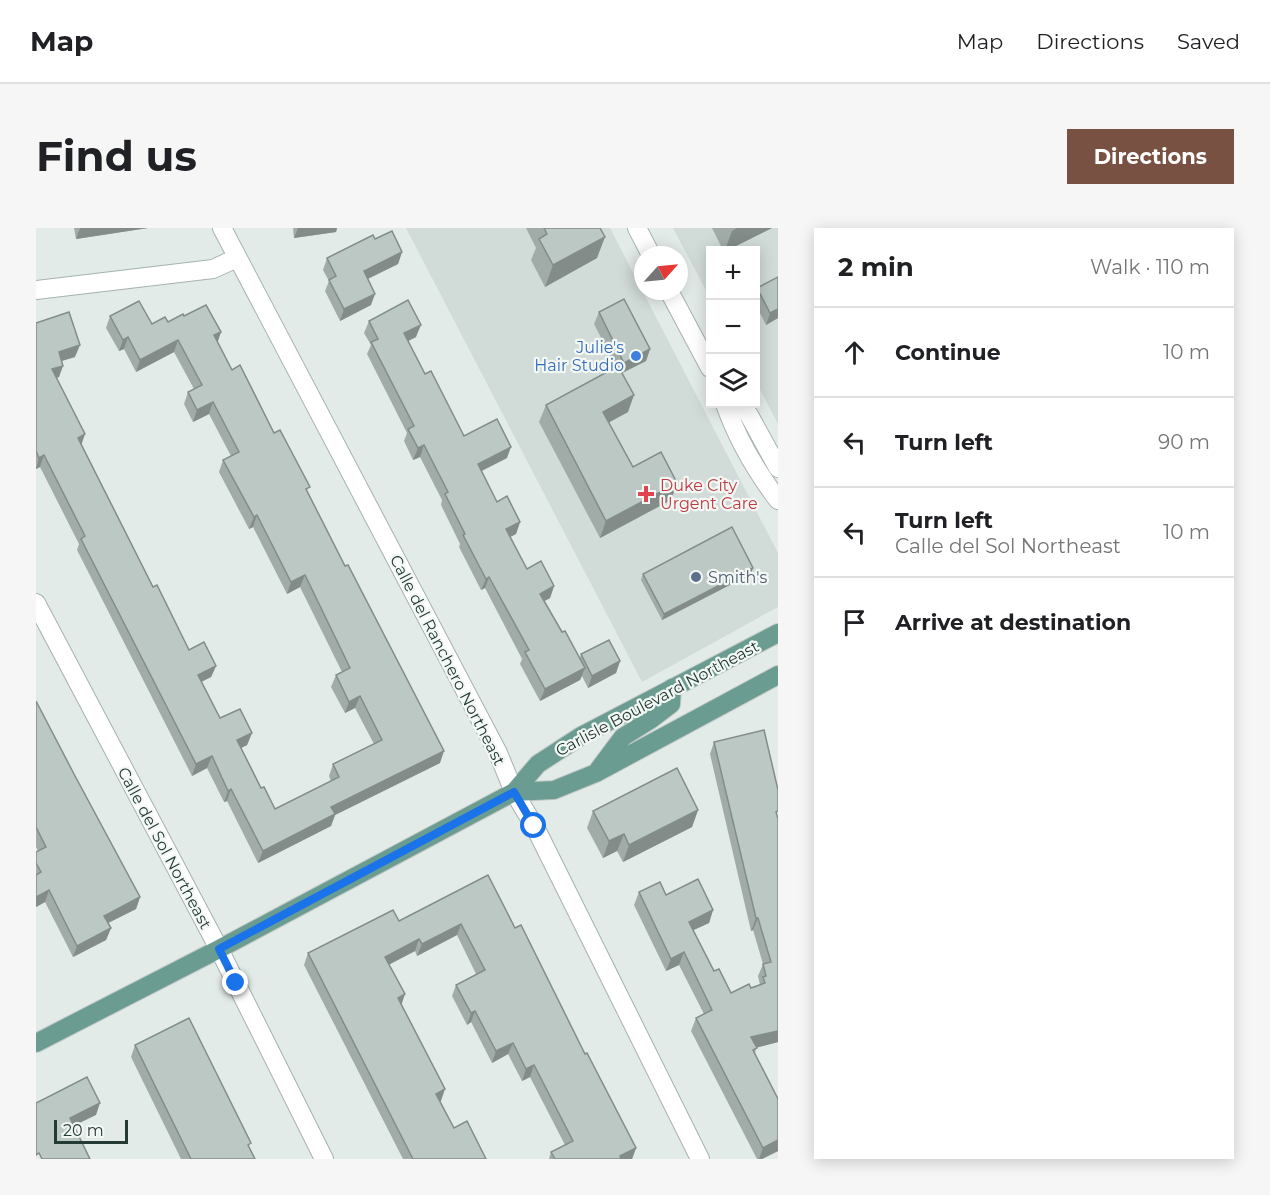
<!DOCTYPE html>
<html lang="en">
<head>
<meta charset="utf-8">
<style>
  body { margin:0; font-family:Montserrat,sans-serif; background:#f6f6f6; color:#202124 }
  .controls { position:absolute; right:18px; top:18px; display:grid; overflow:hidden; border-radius:0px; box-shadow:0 3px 15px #0003 }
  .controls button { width:54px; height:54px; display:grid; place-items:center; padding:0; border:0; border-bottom:2px solid #e0e0e0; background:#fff; color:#202124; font:30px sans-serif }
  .compass { position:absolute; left:598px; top:18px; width:54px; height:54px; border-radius:50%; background:#fff; box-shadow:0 3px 15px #0003; rotate:63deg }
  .scale { position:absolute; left:18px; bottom:15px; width:74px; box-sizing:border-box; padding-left:6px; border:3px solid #243a35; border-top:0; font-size:16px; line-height:21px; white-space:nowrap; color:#243a35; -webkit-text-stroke:4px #f3f8f5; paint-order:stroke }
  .stop { position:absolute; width:18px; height:18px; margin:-14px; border:4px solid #1a73e8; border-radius:50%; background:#fff }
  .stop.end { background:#1a73e8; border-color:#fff; box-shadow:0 2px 6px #0008 }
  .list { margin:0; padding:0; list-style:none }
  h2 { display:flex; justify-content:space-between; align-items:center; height:78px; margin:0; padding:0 24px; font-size:26px }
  h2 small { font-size:20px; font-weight:400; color:#757577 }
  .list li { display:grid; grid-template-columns:39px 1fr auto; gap:18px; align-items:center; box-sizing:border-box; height:90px; padding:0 24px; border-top:2px solid #e0e0e0 }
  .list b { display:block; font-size:22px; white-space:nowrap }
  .list p { margin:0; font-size:20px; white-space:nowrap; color:#757577 }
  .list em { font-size:20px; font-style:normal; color:#757577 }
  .icon { flex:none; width:33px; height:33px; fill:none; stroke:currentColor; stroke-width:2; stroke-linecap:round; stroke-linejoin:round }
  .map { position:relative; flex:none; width:742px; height:931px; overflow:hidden; border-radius:0px }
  header { display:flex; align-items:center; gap:36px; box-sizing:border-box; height:84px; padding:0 30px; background:#fff; border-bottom:2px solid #e0e0e0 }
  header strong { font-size:28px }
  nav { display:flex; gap:33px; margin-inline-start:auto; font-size:21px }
  .intro { display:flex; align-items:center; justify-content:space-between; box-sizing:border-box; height:144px; padding:0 36px }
  h1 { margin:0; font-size:42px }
  .button { padding:15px 27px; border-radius:0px; background:#785142; color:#fff; font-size:21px; font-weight:700 }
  main { display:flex; gap:36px; padding:0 36px }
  aside { flex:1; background:#fff; border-radius:0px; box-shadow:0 3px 15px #0003 }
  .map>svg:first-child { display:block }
  .built { fill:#d1dbd7 }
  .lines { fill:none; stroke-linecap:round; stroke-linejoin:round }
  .minor-casing { stroke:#a6b2af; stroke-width:20 }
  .major-casing { stroke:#c2c8c6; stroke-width:20 }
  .minor { stroke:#fff; stroke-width:18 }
  .major { stroke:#6b9c91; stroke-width:18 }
  .wall { fill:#a1aca9 }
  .shaded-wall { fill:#838c89 }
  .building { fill:#bbc8c4; stroke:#838c89; stroke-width:1.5 }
  .route { stroke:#1a73e8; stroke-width:8 }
  .shop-dot { fill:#3f7fe0; stroke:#f3f8f5; stroke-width:2 }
  .health-dot { fill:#e0444e; stroke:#f3f8f5; stroke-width:2 }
  .service-dot { fill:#5c6f8a; stroke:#f3f8f5; stroke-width:2 }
  .labels { text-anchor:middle; stroke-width:4.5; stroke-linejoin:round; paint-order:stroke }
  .shop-label { font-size:16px; fill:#366cbe; stroke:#f3f8f5; text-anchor:end }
  .health-label { font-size:16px; fill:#be3a42; stroke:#f3f8f5; text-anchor:start }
  .service-label { font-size:16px; fill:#4e5e75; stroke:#f3f8f5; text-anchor:start }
  .street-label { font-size:16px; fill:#243a35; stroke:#f3f8f5 }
</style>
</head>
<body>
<header>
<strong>Map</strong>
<nav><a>Map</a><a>Directions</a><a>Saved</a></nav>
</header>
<div class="intro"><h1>Find us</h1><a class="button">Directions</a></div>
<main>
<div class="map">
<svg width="742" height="931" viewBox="0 0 742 931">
  <rect width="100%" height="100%" fill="#e3ebe8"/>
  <g class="built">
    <path d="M 370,0 L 574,0 L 742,325 L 742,379 L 606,454 Z"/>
    <path d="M 637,0 L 742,0 L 742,196 L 720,154 L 720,22 L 674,22 L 674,70 Z"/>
  </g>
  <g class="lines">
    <defs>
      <g id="minor">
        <path d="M 186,0 L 462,525 L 478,564 L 500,601 L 664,931"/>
        <path d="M 601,0 L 615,27"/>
        <path d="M 0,62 L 177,41 L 201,30"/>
        <path d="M 633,63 L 674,140"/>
        <path d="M 689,176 C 701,210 720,243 742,272"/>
        <path d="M 703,176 L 713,187 L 742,240"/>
        <path d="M 0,375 L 183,721 L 288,931"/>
      </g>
      <g id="major">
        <path d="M 563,541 L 587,509 L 614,492 L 635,476 L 636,460"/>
        <path d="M 478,564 L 518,562 L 560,545 L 742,447"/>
        <path d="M 0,815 L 183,721 L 478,564 L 502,536 L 545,508 L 742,405"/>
      </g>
    </defs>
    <use href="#minor" class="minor-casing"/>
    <use href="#major" class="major-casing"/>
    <use href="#minor" class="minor"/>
    <use href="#major" class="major"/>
  </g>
  <g class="wall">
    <path d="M 38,0 L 112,0 L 40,11 Z"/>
    <path d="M 257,0 L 301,0 L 300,4 L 258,10 Z"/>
    <path d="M 490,0 L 564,0 L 561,30 L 509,59 L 495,32 L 500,20 Z"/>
    <path d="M 676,0 L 736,0 L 692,22 L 687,22 Z"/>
    <path d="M 339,11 L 366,24 L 362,36 L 332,51 L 335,77 L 304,93 L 289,63 L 293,53 L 287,42 L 291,30 Z"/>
    <path d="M 742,49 L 742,90 L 730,97 L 720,77 L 720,64 L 721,60 Z"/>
    <path d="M 563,84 L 614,121 L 610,133 L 586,145 L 592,184 L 573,194 L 597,239 L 641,255 L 635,272 L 564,310 L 503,194 L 510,177 L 580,139 L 558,96 Z"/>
    <path d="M 74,88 L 116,96 L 132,94 L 148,88 L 185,104 L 181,114 L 196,142 L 238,205 L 272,265 L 404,535 L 299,587 L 295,598 L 222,635 L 191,573 L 188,574 L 171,540 L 156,548 L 41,322 L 43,316 L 4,239 L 0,241 L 0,95 L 39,129 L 26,133 L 23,149 L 20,150 L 45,217 L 117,359 L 153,422 L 180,438 L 175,449 L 165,454 L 184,490 L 216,505 L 211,517 L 205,520 L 225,560 L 239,581 L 295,553 L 293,548 L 297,536 L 338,516 L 319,480 L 309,485 L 295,459 L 300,447 L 306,444 L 264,359 L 251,366 L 217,299 L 213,301 L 183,244 L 187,232 L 195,228 L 173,186 L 157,194 L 148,176 L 152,164 L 158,161 L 138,124 L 100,144 L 88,121 L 83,123 L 70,100 Z"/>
    <path d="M 333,93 L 380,109 L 372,113 L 389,146 L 428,208 L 471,230 L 446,243 L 461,274 L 484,294 L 480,306 L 474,309 L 491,341 L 518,358 L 514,370 L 508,373 L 526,404 L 544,430 L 545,426 L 584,433 L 580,445 L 552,460 L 546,448 L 544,452 L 504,473 L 484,436 L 486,431 L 449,360 L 445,362 L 423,319 L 424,316 L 405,277 L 406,272 L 384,229 L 377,232 L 368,213 L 371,205 L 331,126 L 335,117 L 328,105 Z"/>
    <path d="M 607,346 L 715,346 L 626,392 L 605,352 Z"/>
    <path d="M 0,473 L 38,546 L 104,669 L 100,681 L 72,695 L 75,700 L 70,712 L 37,729 L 9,674 L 0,679 L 0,624 L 2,623 L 0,619 Z"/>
    <path d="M 728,502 L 742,814 L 720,820 L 719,826 L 742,923 L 726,931 L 721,931 L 655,803 L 660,790 L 668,786 L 643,737 L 630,743 L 598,677 L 603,664 L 630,667 L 677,682 L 673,695 L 657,702 L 678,743 L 695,765 L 715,760 L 724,757 L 722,748 L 727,736 L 717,702 L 715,703 L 674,526 L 678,514 Z"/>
    <path d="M 662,582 L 656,599 L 587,634 L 581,623 L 567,630 L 551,600 L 557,583 Z"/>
    <path d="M 452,647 L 479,700 L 549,826 L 600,920 L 596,931 L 513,931 L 515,924 L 529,917 L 494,849 L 486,853 L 472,826 L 456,835 L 435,794 L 431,797 L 416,768 L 420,757 L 440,746 L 421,707 L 381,728 L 379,723 L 353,736 L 366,777 L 405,873 L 404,873 L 418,900 L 450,931 L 367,931 L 268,737 L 272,725 L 363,693 Z"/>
    <path d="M 99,817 L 213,921 L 219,931 L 145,931 L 95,829 Z"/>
  </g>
  <g class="shaded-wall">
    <path d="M 44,0 L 112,0 L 40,11 Z"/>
    <path d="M 262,0 L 301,0 L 300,4 L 258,10 Z"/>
    <path d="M 701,0 L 736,0 L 692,22 L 689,22 L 696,3 Z"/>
    <path d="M 569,9 L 561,30 L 509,59 L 517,37 Z"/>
    <path d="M 366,24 L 362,36 L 323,55 L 328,43 Z"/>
    <path d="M 339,66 L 335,77 L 304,93 L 308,81 Z"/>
    <path d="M 742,81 L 742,90 L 730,97 L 734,85 Z"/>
    <path d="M 385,97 L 380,109 L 364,117 L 368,105 Z"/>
    <path d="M 185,104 L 181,116 L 178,107 Z"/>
    <path d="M 92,109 L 88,121 L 83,123 L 87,112 Z"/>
    <path d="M 142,112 L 138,124 L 100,144 L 104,132 Z"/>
    <path d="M 44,117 L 39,129 L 18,135 L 23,124 Z"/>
    <path d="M 614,121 L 610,133 L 584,146 L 588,135 Z"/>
    <path d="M 27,138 L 23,149 L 11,153 L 16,141 Z"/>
    <path d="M 598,167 L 592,184 L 561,201 L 567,184 Z"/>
    <path d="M 177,174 L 173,186 L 157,194 L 161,182 Z"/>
    <path d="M 49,206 L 45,218 L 42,210 Z"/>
    <path d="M 388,217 L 384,229 L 377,232 L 382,220 Z"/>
    <path d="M 475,219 L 471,230 L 437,247 L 442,236 Z"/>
    <path d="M 8,227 L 4,239 L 0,241 L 3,230 Z"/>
    <path d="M 641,255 L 635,272 L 564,310 L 570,293 Z"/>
    <path d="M 221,287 L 217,299 L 213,301 L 218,289 Z"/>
    <path d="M 484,294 L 480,306 L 466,313 L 470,301 Z"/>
    <path d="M 717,340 L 715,346 L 626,392 L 628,386 Z"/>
    <path d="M 269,347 L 264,359 L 251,366 L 255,354 Z"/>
    <path d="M 453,349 L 449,360 L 445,362 L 450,351 Z"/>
    <path d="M 518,358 L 514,370 L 500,378 L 504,366 Z"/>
    <path d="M 584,433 L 580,445 L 552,460 L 556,448 Z"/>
    <path d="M 180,438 L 175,449 L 157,458 L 162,447 Z"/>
    <path d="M 549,440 L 544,452 L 504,473 L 509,461 Z"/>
    <path d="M 324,468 L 319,480 L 309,485 L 313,474 Z"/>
    <path d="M 216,505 L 211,517 L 197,524 L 201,512 Z"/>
    <path d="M 408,523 L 404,535 L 299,587 L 295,598 L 222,635 L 227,623 L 295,579 Z"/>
    <path d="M 176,528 L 171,540 L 156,548 L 160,536 Z"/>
    <path d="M 195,561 L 191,573 L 188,574 L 192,563 Z"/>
    <path d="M 662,582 L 656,599 L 587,634 L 593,617 Z"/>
    <path d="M 588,606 L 581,623 L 567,630 L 573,613 Z"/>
    <path d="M 13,662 L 9,674 L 0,679 L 0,669 Z"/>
    <path d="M 104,669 L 100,681 L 64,699 L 68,688 Z"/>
    <path d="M 677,682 L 673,695 L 649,706 L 653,694 Z"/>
    <path d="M 720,690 L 722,690 L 717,702 L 715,703 Z"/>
    <path d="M 425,696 L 421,707 L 381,728 L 386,716 Z"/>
    <path d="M 75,700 L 70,712 L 37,729 L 41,718 Z"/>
    <path d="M 383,711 L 379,723 L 345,741 L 349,729 Z"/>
    <path d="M 648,724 L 643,737 L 630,743 L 635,731 Z"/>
    <path d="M 369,766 L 365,778 L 362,770 Z"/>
    <path d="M 439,783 L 435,794 L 431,797 L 435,785 Z"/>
    <path d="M 742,803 L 742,814 L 711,822 L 715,809 Z"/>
    <path d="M 477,815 L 472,826 L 456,835 L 460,823 Z"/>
    <path d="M 498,837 L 494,849 L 486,853 L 490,841 Z"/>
    <path d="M 409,861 L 405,873 L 396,878 L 400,866 Z"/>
    <path d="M 64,875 L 60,887 L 29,902 L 34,890 Z"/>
    <path d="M 742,912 L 742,923 L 726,931 L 723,931 L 727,920 Z"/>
    <path d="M 600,920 L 596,931 L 583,931 L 584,928 Z"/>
  </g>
  <g class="building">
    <path d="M 508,0 L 564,0 L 569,9 L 517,37 L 503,11 L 511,6 Z"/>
    <path d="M 356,3 L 366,24 L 328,43 L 339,66 L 308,81 L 293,52 L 300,48 L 291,30 L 337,7 L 339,11 Z"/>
    <path d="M 742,49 L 742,81 L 734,85 L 721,60 Z"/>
    <path d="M 588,71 L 614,121 L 588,135 L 563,84 Z"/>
    <path d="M 372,72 L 385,97 L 368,105 L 389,146 L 395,143 L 428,208 L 461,191 L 475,219 L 442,236 L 461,274 L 471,268 L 484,294 L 470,301 L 491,341 L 505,333 L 518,358 L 504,366 L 526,404 L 529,403 L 549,440 L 509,461 L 489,424 L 493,422 L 453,349 L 450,351 L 427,307 L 429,306 L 409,266 L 412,264 L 388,217 L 382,220 L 372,201 L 378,198 L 335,114 L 342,111 L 333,93 Z"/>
    <path d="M 103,73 L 116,96 L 129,89 L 132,94 L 147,86 L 148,88 L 170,77 L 185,104 L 178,107 L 196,142 L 204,137 L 238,205 L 244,202 L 274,259 L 270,261 L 309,338 L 312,337 L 408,523 L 295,579 L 299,586 L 227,623 L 195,561 L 192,563 L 176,528 L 160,536 L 45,311 L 49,308 L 8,227 L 3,230 L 0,223 L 0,95 L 33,84 L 44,117 L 23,124 L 27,138 L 16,141 L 49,206 L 42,210 L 117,359 L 121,357 L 153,422 L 168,414 L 180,438 L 162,447 L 184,490 L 204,481 L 216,505 L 201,512 L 225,560 L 228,559 L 239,581 L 303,549 L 297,536 L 346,512 L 324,468 L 313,474 L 300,447 L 314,440 L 269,347 L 255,354 L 221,287 L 218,289 L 187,232 L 203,224 L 177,174 L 161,182 L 152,164 L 166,157 L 142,112 L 104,132 L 92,109 L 87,112 L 74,88 Z"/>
    <path d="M 582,138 L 598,167 L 567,184 L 597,239 L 625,224 L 641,255 L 570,293 L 510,177 Z"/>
    <path d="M 696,299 L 717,340 L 628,386 L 607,346 Z"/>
    <path d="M 573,412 L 584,433 L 556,448 L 545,426 Z"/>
    <path d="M 0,473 L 38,546 L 104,669 L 68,688 L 75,700 L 41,718 L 13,662 L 0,669 L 0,647 L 5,644 L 0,635 L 0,624 L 10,619 L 0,599 Z"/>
    <path d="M 728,502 L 742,562 L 742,583 L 740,584 L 742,591 L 742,803 L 715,809 L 721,820 L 717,822 L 742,871 L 742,912 L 727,920 L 660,790 L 676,782 L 648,724 L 635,731 L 603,664 L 624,654 L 630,667 L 662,651 L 677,682 L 653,694 L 678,743 L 683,741 L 695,765 L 713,756 L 715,760 L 729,755 L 727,749 L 730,748 L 727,736 L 735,734 L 722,690 L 720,690 L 678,514 Z"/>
    <path d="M 641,540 L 662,582 L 593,617 L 588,606 L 573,613 L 557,583 Z"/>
    <path d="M 452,647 L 479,700 L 485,697 L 549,826 L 551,825 L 600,920 L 584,928 L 585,931 L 519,931 L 515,924 L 537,913 L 498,837 L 490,841 L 477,815 L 460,823 L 439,783 L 435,785 L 420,757 L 449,742 L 425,696 L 386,716 L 383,711 L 349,729 L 369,766 L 362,770 L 409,861 L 400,866 L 418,900 L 431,893 L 450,931 L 377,931 L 272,725 L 357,682 L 363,693 Z"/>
    <path d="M 153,790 L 215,915 L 212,917 L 219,931 L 155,931 L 99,817 Z"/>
    <path d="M 51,849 L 64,875 L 34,890 L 54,931 L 6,931 L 3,925 L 0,927 L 0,875 Z"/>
  </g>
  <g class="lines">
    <path class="route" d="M 200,755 L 183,721 L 478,564 L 498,598"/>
  </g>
  <circle class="shop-dot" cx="600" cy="128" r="6"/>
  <path class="health-dot" d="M607 257h6v6h6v6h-6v6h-6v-6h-6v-6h6z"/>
  <circle class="service-dot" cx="660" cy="349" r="6"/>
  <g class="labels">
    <g class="shop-label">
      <text x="588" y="125">Julie's<tspan x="588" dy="18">Hair Studio</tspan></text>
    </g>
    <g class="health-label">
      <text x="624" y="263">Duke City<tspan x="624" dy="18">Urgent Care</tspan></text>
    </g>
    <g class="service-label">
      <text x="672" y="355">Smith's</text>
    </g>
    <g class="street-label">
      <text transform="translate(412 432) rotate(63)" y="6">Calle del Ranchero Northeast</text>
      <text transform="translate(621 470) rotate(-28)" y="6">Carlisle Boulevard Northeast</text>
      <text transform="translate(129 620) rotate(62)" y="6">Calle del Sol Northeast</text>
    </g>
  </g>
</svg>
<div class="controls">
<button>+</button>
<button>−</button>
<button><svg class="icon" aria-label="layers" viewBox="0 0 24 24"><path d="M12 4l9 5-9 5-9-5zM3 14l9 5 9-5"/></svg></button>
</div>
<svg class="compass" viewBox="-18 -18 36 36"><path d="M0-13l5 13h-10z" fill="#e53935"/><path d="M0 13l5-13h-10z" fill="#757577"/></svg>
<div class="scale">20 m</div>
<div class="stop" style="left:498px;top:598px"></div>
<div class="stop end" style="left:200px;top:755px"></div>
</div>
<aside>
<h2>2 min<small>Walk · 110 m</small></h2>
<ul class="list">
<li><svg class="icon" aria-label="ahead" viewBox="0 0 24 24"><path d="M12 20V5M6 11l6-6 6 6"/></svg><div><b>Continue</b></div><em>10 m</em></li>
<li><svg class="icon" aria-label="left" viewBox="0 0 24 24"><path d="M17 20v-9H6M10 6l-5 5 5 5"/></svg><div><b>Turn left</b></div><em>90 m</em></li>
<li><svg class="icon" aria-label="left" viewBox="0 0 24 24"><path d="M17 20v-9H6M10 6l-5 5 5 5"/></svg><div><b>Turn left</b><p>Calle del Sol Northeast</p></div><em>10 m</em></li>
<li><svg class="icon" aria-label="arrive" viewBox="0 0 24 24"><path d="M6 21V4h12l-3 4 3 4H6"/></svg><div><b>Arrive at destination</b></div></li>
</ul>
</aside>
</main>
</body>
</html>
